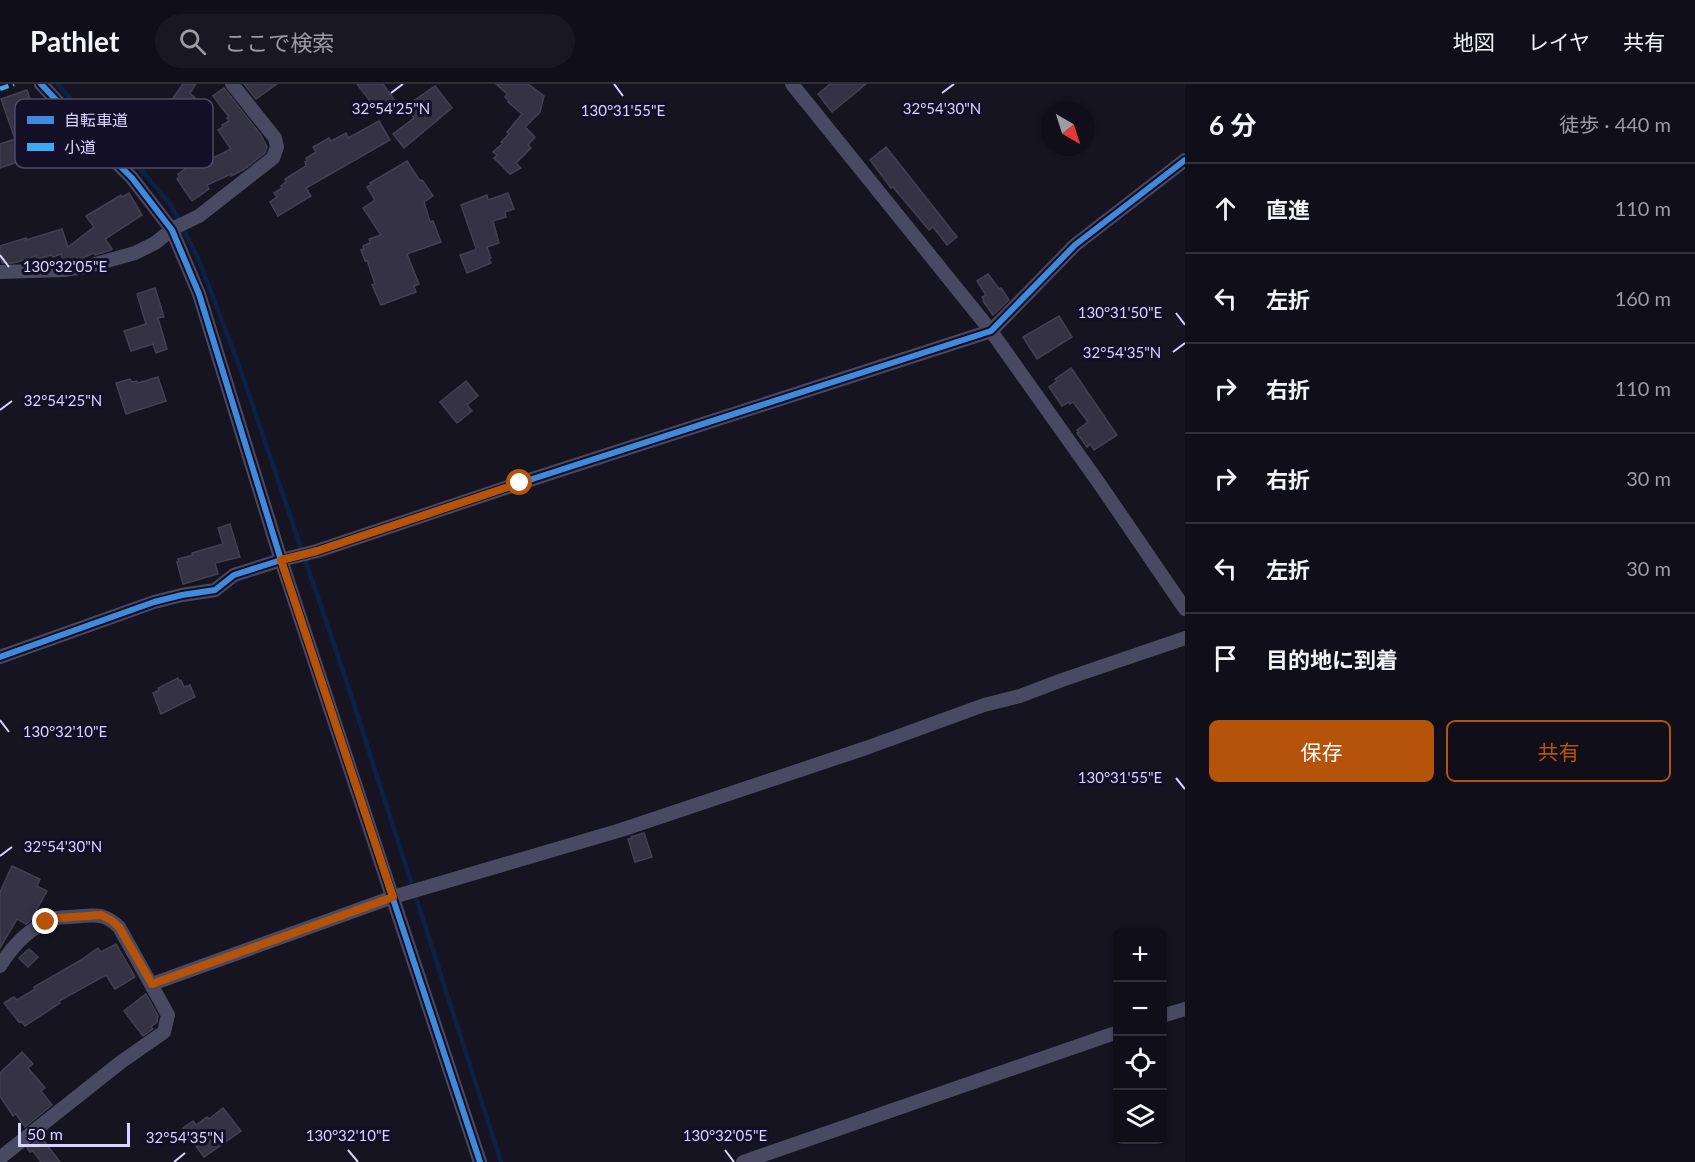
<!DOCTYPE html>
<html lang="ja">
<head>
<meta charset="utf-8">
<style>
  body { margin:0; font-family:Lato,"Noto Sans JP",sans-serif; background:#191822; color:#f1f3f6 }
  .controls { position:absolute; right:18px; bottom:18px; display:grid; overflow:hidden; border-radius:9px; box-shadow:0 2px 4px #0004 }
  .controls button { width:54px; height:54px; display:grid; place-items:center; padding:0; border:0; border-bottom:2px solid #302f38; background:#100f19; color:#f1f3f6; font:30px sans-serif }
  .compass { position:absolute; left:1041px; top:18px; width:54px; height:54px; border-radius:50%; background:#100f19; box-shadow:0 2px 4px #0004; rotate:141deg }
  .scale { position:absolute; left:18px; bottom:15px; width:112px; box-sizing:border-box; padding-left:6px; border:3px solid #d9d4ff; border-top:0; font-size:16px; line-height:21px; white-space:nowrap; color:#d9d4ff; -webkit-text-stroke:4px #130f26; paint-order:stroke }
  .stop { position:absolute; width:18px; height:18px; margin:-14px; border:4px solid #b45309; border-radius:50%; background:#fff }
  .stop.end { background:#b45309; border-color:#fff; box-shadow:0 2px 6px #0008 }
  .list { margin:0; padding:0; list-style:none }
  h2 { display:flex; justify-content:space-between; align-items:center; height:78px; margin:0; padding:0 24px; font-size:26px }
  h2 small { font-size:20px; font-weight:400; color:#9c9ca2 }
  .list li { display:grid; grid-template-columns:39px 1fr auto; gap:18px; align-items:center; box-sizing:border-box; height:90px; padding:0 24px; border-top:2px solid #302f38 }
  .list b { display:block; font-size:22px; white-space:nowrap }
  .list em { font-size:20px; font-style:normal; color:#9c9ca2 }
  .actions { display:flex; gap:12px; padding:18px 24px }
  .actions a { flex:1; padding:14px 0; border:2px solid #b45309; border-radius:9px; text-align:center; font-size:21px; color:#b45309 }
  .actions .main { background:#b45309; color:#fff }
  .icon { flex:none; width:33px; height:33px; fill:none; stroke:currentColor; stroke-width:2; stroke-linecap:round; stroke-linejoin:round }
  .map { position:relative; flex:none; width:1185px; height:1078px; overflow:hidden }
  header { display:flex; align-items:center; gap:36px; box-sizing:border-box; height:84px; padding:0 30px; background:#100f19; border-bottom:2px solid #302f38 }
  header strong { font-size:28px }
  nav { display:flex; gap:33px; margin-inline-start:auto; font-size:21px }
  .search { width:420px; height:54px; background:#191822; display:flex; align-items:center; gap:15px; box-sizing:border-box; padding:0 21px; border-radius:33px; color:#9c9ca2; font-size:22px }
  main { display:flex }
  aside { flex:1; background:#100f19 }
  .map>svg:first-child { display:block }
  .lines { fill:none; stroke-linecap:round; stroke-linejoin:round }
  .stream { stroke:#0d2144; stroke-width:4.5 }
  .building { fill:#343243; stroke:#433f54; stroke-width:1.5 }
  .street { stroke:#4a4962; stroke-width:14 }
  .quiet { stroke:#3fa9f5; stroke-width:4.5; stroke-dasharray:9 4.5; stroke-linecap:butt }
  .cycleway-casing { stroke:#130f26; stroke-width:10 }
  .cycleway { stroke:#408adc; stroke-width:6 }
  .route { stroke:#b45309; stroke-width:8 }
  .ticks { fill:none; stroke:#d9d4ff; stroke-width:2 }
  .key { fill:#130f26; stroke:#4e4a67; stroke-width:1.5 }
  .key-label { font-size:16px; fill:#d9d4ff }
  .ticks-label { font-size:15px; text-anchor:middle; fill:#d9d4ff; stroke:#130f26; stroke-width:6; stroke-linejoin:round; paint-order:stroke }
</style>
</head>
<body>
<header>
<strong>Pathlet</strong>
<div class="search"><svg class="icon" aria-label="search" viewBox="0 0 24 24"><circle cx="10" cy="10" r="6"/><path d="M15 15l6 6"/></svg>ここで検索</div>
<nav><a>地図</a><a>レイヤ</a><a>共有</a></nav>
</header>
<main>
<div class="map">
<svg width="1185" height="1078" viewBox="0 0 1185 1078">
  <rect width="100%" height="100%" fill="#161421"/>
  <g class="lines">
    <path class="stream" d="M 58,0 L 85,32 L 143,88 L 171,121 L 198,174 L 240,284 L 348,602 L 501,1078"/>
  </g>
  <g class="building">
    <path d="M 183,0 L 196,0 L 190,9 L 195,14 L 187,23 L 183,19 L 167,43 L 157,36 Z"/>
    <path d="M 244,0 L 277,0 L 256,15 Z"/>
    <path d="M 357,0 L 383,0 L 396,18 L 380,30 Z"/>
    <path d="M 496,0 L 528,0 L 544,12 L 540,28 L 525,43 L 535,53 L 528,61 L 531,64 L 516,79 L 521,84 L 510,90 L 494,74 L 497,71 L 493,68 L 503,59 L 501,58 L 509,50 L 507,48 L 522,30 L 508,18 L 509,17 L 505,13 L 507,10 Z"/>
    <path d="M 830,0 L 866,0 L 832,28 L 818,10 Z"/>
    <path d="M 435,2 L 452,24 L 404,64 L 393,50 L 414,34 L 405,23 Z"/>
    <path d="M 224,4 L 261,51 L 267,63 L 265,69 L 243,86 L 231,92 L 231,90 L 207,101 L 209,105 L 192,117 L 177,95 L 179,93 L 178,90 L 192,80 L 180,61 L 191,55 L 205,78 L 231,65 L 218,46 L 223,43 L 222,41 L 229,37 L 227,34 L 229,33 L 213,12 Z"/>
    <path d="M 27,6 L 35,30 L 51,24 L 67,41 L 78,70 L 55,79 L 51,67 L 0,84 L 0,60 L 15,55 L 1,15 Z"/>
    <path d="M 379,37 L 390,56 L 306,104 L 311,112 L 278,132 L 270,118 L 277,113 L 274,109 L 282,104 L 281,102 L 286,98 L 285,95 L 306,82 L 305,78 L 307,77 L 306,74 L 316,68 L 313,63 L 329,54 L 331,57 L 346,49 L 348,54 Z"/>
    <path d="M 886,63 L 957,153 L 947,161 L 933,143 L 929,146 L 893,103 L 891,104 L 870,76 Z"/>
    <path d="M 407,77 L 420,97 L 421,96 L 423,97 L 433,112 L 424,118 L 430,138 L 433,137 L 441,158 L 407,170 L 419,200 L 414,202 L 416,208 L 381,221 L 372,201 L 375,200 L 367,176 L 365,177 L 361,166 L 364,165 L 363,162 L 370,159 L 369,155 L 381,151 L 363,124 L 375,116 L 367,103 L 372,100 L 370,99 Z"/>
    <path d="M 129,109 L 142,131 L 105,155 L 112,165 L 111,166 L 95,171 L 94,169 L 83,174 L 63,177 L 61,170 L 53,173 L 52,171 L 37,175 L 36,172 L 14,179 L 2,179 L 0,172 L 0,162 L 26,154 L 26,156 L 62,145 L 68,163 L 94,143 L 86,132 L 121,111 L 122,113 Z"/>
    <path d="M 508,109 L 514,125 L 505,128 L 506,133 L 493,137 L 499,159 L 487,163 L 491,174 L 489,175 L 491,179 L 467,189 L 460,171 L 475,166 L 476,164 L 461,121 L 487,111 L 488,116 Z"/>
    <path d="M 988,190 L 999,205 L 1001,204 L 1009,216 L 993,231 L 983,217 L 984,216 L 982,213 L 986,211 L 977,197 Z"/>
    <path d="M 155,204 L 164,233 L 158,234 L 167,265 L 156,269 L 153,260 L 131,267 L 124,247 L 146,240 L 137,210 Z"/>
    <path d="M 1059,232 L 1072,253 L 1037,275 L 1023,253 Z"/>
    <path d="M 1071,284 L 1117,351 L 1094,366 L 1090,360 L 1087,363 L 1077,349 L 1079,348 L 1077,346 L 1088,338 L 1073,318 L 1070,320 L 1069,318 L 1062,322 L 1049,303 L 1057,297 L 1055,295 Z"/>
    <path d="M 158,293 L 166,317 L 126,330 L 116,299 L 130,295 L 132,298 L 137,297 L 138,299 Z"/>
    <path d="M 466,297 L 478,312 L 467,321 L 472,327 L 457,339 L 440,318 Z"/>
    <path d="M 230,440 L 240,473 L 215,479 L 218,490 L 183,500 L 177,478 L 179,478 L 178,475 L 193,471 L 192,469 L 223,460 L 218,444 Z"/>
    <path d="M 178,594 L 179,597 L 181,596 L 184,603 L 190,601 L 195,613 L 161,630 L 153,609 L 159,606 L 158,604 Z"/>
    <path d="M 644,749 L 652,773 L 635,778 L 628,755 L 632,755 L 631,753 Z"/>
    <path d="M 12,782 L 40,795 L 37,802 L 47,807 L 30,837 L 26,840 L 17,835 L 0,864 L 0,808 Z"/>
    <path d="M 116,860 L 135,893 L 115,905 L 106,891 L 59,917 L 60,919 L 25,942 L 21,937 L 19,938 L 4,919 L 14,913 L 17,916 L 35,905 L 34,903 L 81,876 L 98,864 L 101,868 Z"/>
    <path d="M 29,865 L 38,873 L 28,883 L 19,874 Z"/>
    <path d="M 146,910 L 158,932 L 157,938 L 151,943 L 153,945 L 143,952 L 124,927 Z"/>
    <path d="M 22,968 L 33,980 L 28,984 L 45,1004 L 41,1007 L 52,1021 L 25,1043 L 16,1030 L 13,1032 L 0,1012 L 0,989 Z"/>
    <path d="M 223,1024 L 241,1047 L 204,1073 L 183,1044 L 193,1037 L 196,1041 L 207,1033 L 209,1035 Z"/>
    <path d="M 41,1053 L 60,1078 L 41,1078 L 33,1067 L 30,1068 L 27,1064 Z"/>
  </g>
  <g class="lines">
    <g class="street">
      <path d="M 41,0 L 88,50 L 132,94 L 172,146 L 199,210 L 281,476 L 480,1078"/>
      <path d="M 792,0 L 991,247 L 1101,402 L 1185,525"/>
      <path d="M 0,188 L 64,186 L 85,183 L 135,169 L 155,159 L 174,144 L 199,132 L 273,74 L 277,63 L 275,54 L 232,0"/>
      <path d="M 0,573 L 154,518 L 182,511 L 215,506 L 234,491 L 281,476 L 317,467 L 520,399 L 991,247 L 1075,161 L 1185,76"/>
      <path d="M 0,882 C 13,861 32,841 57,834 C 64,833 73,833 81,832 C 99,831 105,830 119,843 L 168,931 L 164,948 L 121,978 L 0,1074"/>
      <path d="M 152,900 L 393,813 L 621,746 L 866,664 L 984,621 L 1020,612 L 1062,596 L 1185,554"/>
      <path d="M 1162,932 L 1185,925"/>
      <path d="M 743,1078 L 1118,948"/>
    </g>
    <path class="quiet" d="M 0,5 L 14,0"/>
    <defs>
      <g id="cycleway">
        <path d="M 41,0 L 88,50 L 132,94 L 172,146 L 199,210 L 281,476 L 480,1078"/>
        <path d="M 0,573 L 154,518 L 182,511 L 215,506 L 234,491 L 281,476 L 317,467 L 520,399 L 991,247 L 1075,161 L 1185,76"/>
      </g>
    </defs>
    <use href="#cycleway" class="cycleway-casing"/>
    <use href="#cycleway" class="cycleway"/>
  </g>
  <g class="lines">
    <path class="route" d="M 46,838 L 58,834 L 101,831 L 111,836 L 119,843 L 152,900 L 393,813 L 281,476 L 317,467 L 520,399"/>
  </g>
  <path class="ticks" d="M 614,0 L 623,12M 391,9 L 403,0M 942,9 L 954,0M 0,171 L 9,183M 1176,229 L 1185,241M 1173,268 L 1185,259M 0,326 L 12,317M 0,636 L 9,648M 1176,694 L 1185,705M 0,772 L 12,763M 348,1066 L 358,1078M 725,1066 L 734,1078M 174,1078 L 185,1069"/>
  <rect x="15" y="15" width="198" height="69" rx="9" class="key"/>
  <rect x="27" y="32" width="27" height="8" fill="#408adc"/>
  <rect x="27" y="59" width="27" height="8" fill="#3fa9f5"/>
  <g class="key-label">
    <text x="64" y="42">自転車道</text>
    <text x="64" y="69">小道</text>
  </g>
  <g class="ticks-label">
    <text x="391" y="30">32°54'25"N</text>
    <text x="942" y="30">32°54'30"N</text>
    <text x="623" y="32">130°31'55"E</text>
    <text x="65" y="188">130°32'05"E</text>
    <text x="1120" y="234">130°31'50"E</text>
    <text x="1122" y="274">32°54'35"N</text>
    <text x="63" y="322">32°54'25"N</text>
    <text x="65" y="653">130°32'10"E</text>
    <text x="1120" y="699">130°31'55"E</text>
    <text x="63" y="768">32°54'30"N</text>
    <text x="348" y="1057">130°32'10"E</text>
    <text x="725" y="1057">130°32'05"E</text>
    <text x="185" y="1059">32°54'35"N</text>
  </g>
</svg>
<div class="controls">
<button>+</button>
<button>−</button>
<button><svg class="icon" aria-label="locate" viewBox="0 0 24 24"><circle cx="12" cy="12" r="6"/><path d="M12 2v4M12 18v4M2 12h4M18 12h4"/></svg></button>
<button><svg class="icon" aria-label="layers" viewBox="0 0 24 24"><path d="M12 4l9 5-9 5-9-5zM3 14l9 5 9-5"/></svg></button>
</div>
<svg class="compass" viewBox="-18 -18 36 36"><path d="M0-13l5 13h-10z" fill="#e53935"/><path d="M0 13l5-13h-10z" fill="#9c9ca2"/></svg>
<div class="scale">50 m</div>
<div class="stop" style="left:520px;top:399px"></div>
<div class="stop end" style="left:46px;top:838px"></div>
</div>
<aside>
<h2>6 分<small>徒歩 · 440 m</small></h2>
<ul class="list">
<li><svg class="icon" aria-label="ahead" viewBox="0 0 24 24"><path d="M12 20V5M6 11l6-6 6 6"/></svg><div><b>直進</b></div><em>110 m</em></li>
<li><svg class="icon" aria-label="left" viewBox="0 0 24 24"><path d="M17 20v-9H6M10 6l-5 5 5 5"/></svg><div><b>左折</b></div><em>160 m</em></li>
<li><svg class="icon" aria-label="right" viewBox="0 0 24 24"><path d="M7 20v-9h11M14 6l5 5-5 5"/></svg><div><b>右折</b></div><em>110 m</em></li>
<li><svg class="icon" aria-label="right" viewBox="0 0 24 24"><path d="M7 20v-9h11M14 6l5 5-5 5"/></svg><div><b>右折</b></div><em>30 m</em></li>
<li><svg class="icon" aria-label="left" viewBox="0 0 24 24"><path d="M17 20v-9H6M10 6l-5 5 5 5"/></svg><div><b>左折</b></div><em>30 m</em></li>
<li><svg class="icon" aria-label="arrive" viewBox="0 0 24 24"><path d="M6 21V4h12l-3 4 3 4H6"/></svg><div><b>目的地に到着</b></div></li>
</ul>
<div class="actions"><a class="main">保存</a><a>共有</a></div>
</aside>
</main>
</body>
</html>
